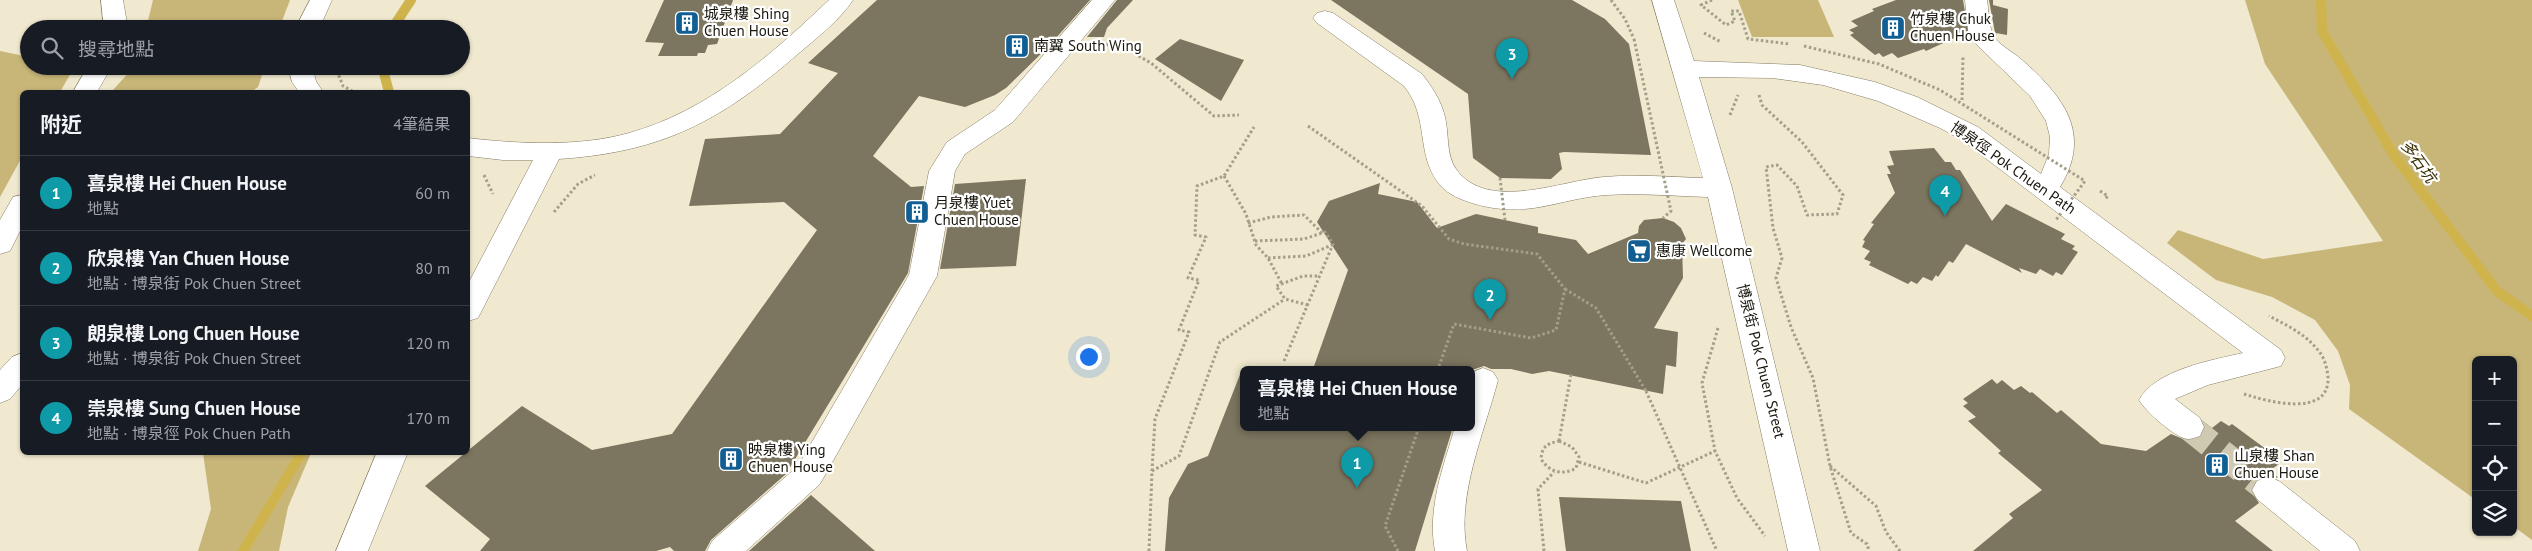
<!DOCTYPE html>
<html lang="zh-TW">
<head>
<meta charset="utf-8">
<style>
  body { margin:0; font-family:"PT Sans","Noto Sans TC",sans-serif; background:#242831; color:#f1f3f6 }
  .controls { position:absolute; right:15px; bottom:15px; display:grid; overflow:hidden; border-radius:8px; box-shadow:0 1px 4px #0004 }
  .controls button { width:45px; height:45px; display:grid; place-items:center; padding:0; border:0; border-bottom:1px solid #363941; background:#171b24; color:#f1f3f6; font:25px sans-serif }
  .you { position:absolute; left:1088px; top:356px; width:18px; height:18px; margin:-12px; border:4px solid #fff; border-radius:50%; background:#1a73e8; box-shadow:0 0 0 8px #1a73e833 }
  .badge { display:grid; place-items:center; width:32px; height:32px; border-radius:50%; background:#7c3aed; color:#fff; font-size:16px; font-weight:700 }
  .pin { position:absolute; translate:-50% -41px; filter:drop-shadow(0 1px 2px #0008) }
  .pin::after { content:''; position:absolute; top:26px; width:18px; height:15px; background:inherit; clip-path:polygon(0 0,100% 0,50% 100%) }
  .popup { position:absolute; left:1240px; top:366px; width:235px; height:65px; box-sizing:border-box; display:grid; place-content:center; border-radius:8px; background:#171b24; filter:drop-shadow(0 1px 4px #0005); font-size:16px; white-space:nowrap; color:#9ea1a6 }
  .popup b { font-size:19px; color:#f1f3f6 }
  .popup::after { content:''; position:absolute; left:50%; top:100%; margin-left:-10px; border:10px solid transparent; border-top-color:#171b24 }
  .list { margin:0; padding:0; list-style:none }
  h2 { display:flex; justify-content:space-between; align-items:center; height:65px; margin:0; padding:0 20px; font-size:21px }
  h2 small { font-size:16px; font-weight:400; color:#9ea1a6 }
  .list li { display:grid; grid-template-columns:32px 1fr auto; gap:15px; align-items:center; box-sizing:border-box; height:75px; padding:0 20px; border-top:1px solid #363941 }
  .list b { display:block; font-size:19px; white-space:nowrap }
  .list p { margin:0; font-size:16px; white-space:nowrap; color:#9ea1a6 }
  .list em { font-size:16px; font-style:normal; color:#9ea1a6 }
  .icon { flex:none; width:28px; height:28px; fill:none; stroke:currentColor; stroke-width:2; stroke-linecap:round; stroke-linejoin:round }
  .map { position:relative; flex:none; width:2532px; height:551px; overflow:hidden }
  .search { position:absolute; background:#171b24; box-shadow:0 1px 4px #0004; left:20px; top:20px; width:450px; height:55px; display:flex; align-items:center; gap:12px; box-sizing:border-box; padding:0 18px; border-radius:28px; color:#9ea1a6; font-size:19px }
  .panel { position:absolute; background:#171b24; box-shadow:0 1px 4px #0004; left:20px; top:90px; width:450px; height:365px; border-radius:8px }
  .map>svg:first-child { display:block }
  .green { fill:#c8b678 }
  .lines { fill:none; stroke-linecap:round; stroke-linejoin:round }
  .stream { stroke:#cfb44e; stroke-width:10 }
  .building { fill:#7c755f }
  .minor-tunnel { stroke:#d0c9b2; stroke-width:27; stroke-dasharray:27 14; stroke-linecap:butt }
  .minor-casing { stroke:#847d66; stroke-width:1 }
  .path { stroke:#a49f8b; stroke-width:3; stroke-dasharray:2.5 2.5; stroke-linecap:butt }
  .minor { fill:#fff; fill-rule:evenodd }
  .path-bridge { stroke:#a49f8b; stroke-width:3; stroke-dasharray:2.5 2.5; stroke-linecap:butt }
  .labels { text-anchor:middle; stroke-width:4.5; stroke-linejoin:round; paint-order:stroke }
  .poi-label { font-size:15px; fill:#18160d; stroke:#fff; text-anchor:start }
  .street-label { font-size:15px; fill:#18160d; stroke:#fff }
  .water-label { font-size:16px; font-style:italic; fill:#3b3003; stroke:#fff }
</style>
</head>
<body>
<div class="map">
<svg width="2532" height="551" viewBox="0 0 2532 551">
  <rect width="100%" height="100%" fill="#f0e9cf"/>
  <g class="green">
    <path d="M 153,0 L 290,0 L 279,29 L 146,29 Z"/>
    <path d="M 1738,0 L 1818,0 L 1834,37 L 1752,37 Z"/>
    <path d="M 2245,0 L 2532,0 L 2532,540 L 2513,526 L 2513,360 L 2476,360 L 2476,500 L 2349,409 L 2350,385 L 2338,351 L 2315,320 L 2272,297 L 2216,280 L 2167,243 L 2178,230 L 2263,259 L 2383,241 L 2265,64 Z"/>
    <path d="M 0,51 L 29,57 L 29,66 L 75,66 L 60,92 L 22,92 L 22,157 L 0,197 Z"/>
    <path d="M 135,66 L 265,66 L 258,87 L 251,92 L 111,92 Z"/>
    <path d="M 203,453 L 311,453 L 288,507 L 279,551 L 198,551 L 211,509 Z"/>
  </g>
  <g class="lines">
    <g class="stream">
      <path d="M 2321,0 L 2322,31 L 2393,154 L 2497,291 L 2532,316"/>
      <path d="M 392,29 L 411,0"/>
      <path d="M 382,66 L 389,92"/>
      <path d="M 243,551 L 302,452"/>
    </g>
  </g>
  <g class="building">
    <path d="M 664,0 L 733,0 L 717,44 L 708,45 L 705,53 L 698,53 L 697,56 L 658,56 L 664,43 L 645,42 Z"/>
    <path d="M 877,0 L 1090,0 L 1047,48 L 1006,88 L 995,95 L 965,107 L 919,96 L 873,156 L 911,187 L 924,186 L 908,273 L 786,474 L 711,540 L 705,551 L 674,551 L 670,547 L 656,551 L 480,551 L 490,539 L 425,486 L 522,406 L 592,450 L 672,434 L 817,230 L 784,202 L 689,206 L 705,139 L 780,134 L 838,73 L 808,63 Z"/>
    <path d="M 1117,0 L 1133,0 L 1107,28 L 1104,37 L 1087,37 Z"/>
    <path d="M 1331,0 L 1572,0 L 1605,19 L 1629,44 L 1651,155 L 1564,152 L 1559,153 L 1562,169 L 1551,179 L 1500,178 L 1473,158 L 1468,94 Z"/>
    <path d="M 1896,0 L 1963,0 L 1969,35 L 1963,34 L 1926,51 L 1924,49 L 1898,58 L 1892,53 L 1883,57 L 1879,53 L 1875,55 L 1850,35 L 1854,33 L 1849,30 L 1858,26 L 1851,21 L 1874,11 L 1872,9 Z"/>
    <path d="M 1989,0 L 1993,0 L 1993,5 L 2008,9 L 2007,35 L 1996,33 L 1997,36 L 1995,33 Z"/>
    <path d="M 1180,39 L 1244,60 L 1221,101 L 1155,59 Z"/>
    <path d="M 1934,148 L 1945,162 L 1951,162 L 1956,170 L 1960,170 L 1992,221 L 2006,204 L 2065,234 L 2061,239 L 2075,246 L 2072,249 L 2078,252 L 2062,275 L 2056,272 L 2053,276 L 2040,269 L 2036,274 L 2019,268 L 2022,273 L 1966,244 L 1953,263 L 1949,261 L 1938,277 L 1936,275 L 1932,281 L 1923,277 L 1917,284 L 1911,281 L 1908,284 L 1869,265 L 1871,262 L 1864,259 L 1870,251 L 1862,247 L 1865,241 L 1863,240 L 1874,224 L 1871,223 L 1895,193 L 1887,174 L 1891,174 L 1887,166 L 1894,165 L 1889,151 Z"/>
    <path d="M 1026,179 L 1016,266 L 940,269 L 955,184 Z"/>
    <path d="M 1380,183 L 1378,194 L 1417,202 L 1437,228 L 1476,214 L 1538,227 L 1538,233 L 1576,240 L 1588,254 L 1638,233 L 1639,226 L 1644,220 L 1663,218 L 1674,222 L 1681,228 L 1686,239 L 1682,244 L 1683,278 L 1654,328 L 1678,332 L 1676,367 L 1666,365 L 1663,394 L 1549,371 L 1532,374 L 1511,369 L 1491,369 L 1484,366 L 1475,369 L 1313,369 L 1348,270 L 1317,222 L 1329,201 Z"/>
    <path d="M 1241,372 L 1243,372 L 1243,427 L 1453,427 L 1415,551 L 1165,551 L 1169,498 L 1188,464 L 1208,456 Z"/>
    <path d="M 1992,379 L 1997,384 L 2002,380 L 2014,390 L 2021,386 L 2030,393 L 2032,392 L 2057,413 L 2061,410 L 2101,444 L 2146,451 L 2171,434 L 2188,441 L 2200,438 L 2206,428 L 2203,421 L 2212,428 L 2221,421 L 2229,426 L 2232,424 L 2274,455 L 2271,458 L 2279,464 L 2269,471 L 2279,478 L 2267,475 L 2256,479 L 2250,489 L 2259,503 L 2235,521 L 2273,551 L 1973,551 L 2013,518 L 2009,514 L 2042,490 L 1998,453 L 2001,451 L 1968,421 L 1976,417 L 1963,406 L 1968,403 L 1963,399 Z"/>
    <path d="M 811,495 L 875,551 L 749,551 Z"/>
    <path d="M 1559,497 L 1681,501 L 1691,551 L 1566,551 Z"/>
  </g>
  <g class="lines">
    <path class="minor-tunnel" d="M 2189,427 L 2268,490"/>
    <defs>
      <g id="minor">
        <path d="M 101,0 L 123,0 L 128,29 L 104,29 Z"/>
        <path d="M 310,0 L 332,0 L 319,29 L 295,29 Z"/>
        <path d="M 829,0 L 853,0 C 840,20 817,38 799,53 C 721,121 663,152 559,159 L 478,318 L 468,321 L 468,284 L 533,160 L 503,160 L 468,156 L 468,138 C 518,144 580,147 629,133 C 708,111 771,55 829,0 Z"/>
        <path d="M 1092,0 L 1115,0 L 1013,122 L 965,154 L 955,171 L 937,276 L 933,283 L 820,484 L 746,551 L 707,551 L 712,541 L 798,466 L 909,275 L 929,171 L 947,142 L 995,110 Z"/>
        <path d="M 1652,0 L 1674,0 L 1694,61 L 1800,65 L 1875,82 L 1917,97 L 1978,127 L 2041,174 L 2049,154 L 2050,137 L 2046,121 L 2030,96 L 1975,43 L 1968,30 L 1965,0 L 1987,0 C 1989,11 1988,24 1993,34 C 1998,45 2013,52 2021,59 C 2063,96 2093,133 2060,187 L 2281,350 L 2285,358 L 2281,366 L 2208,385 L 2175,399 L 2200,418 L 2204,427 L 2200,436 C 2196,437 2192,439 2188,439 C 2175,438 2145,411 2139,400 C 2155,370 2212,360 2243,353 L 1960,139 L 1940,128 L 1878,101 L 1823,85 L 1772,78 L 1699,77 L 1732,188 L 1820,551 L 1788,551 L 1708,197 C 1674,196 1640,193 1606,195 C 1556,199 1529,219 1475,204 C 1462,200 1448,195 1439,184 C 1415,153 1430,118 1404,86 L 1317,23 L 1313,18 L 1317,13 L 1325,11 L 1333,13 L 1422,74 C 1432,87 1441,100 1445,117 C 1449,133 1446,155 1456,169 C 1487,213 1563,180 1604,177 C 1637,174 1670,177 1703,178 Z"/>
        <path d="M 88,66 L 112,66 L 97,92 L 73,92 Z"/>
        <path d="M 288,66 L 312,66 L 316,81 L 323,92 L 299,92 L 292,82 Z"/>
        <path d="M 22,195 L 22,227 L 10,251 L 0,254 L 0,220 L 13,197 Z"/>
        <path d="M 22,353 L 22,385 L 10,399 L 0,403 L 0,370 L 12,357 Z"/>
        <path d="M 1483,368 L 1493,372 L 1498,380 C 1484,434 1456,496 1467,551 L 1435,551 C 1427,508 1443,468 1455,427 L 1471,427 L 1471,375 L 1473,372 Z"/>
        <path d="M 377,452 L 408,452 L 368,551 L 336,551 Z"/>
        <path d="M 2268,477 L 2279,481 L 2355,541 L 2360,551 L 2320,551 L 2257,499 L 2252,490 L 2257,481 Z"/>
      </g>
    </defs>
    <use href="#minor" class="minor-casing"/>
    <g class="path">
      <path d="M 1611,0 L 1625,19 L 1634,39"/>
      <path d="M 1712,0 L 1701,5 L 1726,25 L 1735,21 L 1731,11 L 1739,11 L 1748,39 L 1790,44"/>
      <path d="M 1704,33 L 1721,42"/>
      <path d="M 1101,43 L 1128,50 L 1151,63 L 1214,116 L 1239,115"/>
      <path d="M 335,66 L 343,86 L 354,92"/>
      <path d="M 1759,95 L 1762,105 L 1802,142 L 1843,195 L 1837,214 L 1807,215 L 1797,186 L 1777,165 L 1766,167 L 1773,228 L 1782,258 L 1776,278 L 1791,327 L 1813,378 L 1830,466 L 1851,533 L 1867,544 L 1869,551"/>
      <path d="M 1962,100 L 1963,56"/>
      <path d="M 1730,115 L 1738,95"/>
      <path d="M 1308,126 L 1422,206 L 1449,239 L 1464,244 L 1537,254 L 1565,289 L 1556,330 L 1531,338 L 1454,324 L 1438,369"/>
      <path d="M 484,175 L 493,194"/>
      <path d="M 1224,176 L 1246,214 L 1256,245 L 1268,258 L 1282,284"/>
      <path d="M 2100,191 L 2108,196 L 2105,199"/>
      <path d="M 554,212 L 578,184 L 595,175"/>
      <path d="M 1248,223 L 1271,217 L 1304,215 L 1324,235"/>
      <path d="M 1255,241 L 1304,239 L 1325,232 L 1333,244 L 1284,361"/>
      <path d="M 1268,258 L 1306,256 L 1332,245"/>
      <path d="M 1565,289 L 1596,308 L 1646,391"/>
      <path d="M 1308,305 L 1285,299 L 1276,286 L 1303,276 L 1320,276"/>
      <path d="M 1718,328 L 1702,383 L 1715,451 L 1737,498 L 1765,536"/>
      <path d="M 2244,394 C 2266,401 2330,419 2328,377 C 2327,367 2324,356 2317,349 C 2304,333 2286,325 2269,316"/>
      <path d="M 1559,441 L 1572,447 L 1579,457 L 1576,468 C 1563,476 1549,472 1541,459 C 1542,446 1547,444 1559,441 Z"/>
      <path d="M 1559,441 L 1571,374"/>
      <path d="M 1579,462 L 1646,483 L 1715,451"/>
      <path d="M 1830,466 L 1876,506 L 1886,532 L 1900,551"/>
      <path d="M 1152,471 L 1155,419 L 1189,332 L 1179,330 L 1199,280 L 1188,278 L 1206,237 L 1195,235 L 1197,186 L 1224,176 L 1254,127"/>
      <path d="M 1149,551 L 1152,471 L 1179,456 L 1220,342 L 1285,299"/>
      <path d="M 1398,551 L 1385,526 L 1419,427"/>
      <path d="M 1544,551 L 1538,489 L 1554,472"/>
    </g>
    <use href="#minor" class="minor"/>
    <g class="path-bridge">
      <path d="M 1634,39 L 1671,211 L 1663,218"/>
      <path d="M 1804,46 L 1879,64 L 1940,90 L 2085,181 L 2056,220"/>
      <path d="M 1500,178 L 1505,220"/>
      <path d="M 1646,391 L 1717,551"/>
    </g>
  </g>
  <defs>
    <symbol id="building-square" viewBox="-11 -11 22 22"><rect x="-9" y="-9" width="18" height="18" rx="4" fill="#115f92" stroke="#fff"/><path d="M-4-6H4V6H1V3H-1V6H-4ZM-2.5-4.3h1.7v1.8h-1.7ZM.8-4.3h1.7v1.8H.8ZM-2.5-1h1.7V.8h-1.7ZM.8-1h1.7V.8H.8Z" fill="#fff"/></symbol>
    <symbol id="supermarket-square" viewBox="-11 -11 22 22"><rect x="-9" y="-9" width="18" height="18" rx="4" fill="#115f92" stroke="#fff"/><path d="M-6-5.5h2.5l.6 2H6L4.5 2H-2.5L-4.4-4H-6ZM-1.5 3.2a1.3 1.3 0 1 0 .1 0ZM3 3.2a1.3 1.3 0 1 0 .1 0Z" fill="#fff"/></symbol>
  </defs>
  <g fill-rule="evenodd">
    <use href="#building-square" x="673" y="9" width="28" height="28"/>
    <use href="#building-square" x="1879" y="14" width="28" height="28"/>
    <use href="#building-square" x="1003" y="32" width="28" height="28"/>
    <use href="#building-square" x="903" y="198" width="28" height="28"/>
    <use href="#supermarket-square" x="1625" y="237" width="28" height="28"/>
    <use href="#building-square" x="717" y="445" width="28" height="28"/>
    <use href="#building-square" x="2203" y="451" width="28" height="28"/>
  </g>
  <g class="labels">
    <g class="poi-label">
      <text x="704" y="19">城泉樓 Shing<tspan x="704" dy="17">Chuen House</tspan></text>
      <text x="1910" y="24">竹泉樓 Chuk<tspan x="1910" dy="17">Chuen House</tspan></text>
      <text x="1034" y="51">南翼 South Wing</text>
      <text x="934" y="208">月泉樓 Yuet<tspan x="934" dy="17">Chuen House</tspan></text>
      <text x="1656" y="256">惠康 Wellcome</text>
      <text x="748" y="455">映泉樓 Ying<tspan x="748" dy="17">Chuen House</tspan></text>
      <text x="2234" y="461">山泉樓 Shan<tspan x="2234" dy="17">Chuen House</tspan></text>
    </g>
    <g class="street-label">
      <text transform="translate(2013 168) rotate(35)" y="5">博泉徑 Pok Chuen Path</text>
      <text transform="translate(1761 361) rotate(76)" y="5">博泉街 Pok Chuen Street</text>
    </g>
    <g class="water-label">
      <text transform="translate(2419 161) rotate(54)" y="6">多石坑</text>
    </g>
  </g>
</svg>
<div class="controls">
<button>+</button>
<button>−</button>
<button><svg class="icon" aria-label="locate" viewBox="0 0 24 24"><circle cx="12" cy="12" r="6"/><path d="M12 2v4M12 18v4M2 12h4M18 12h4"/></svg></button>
<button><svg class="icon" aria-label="layers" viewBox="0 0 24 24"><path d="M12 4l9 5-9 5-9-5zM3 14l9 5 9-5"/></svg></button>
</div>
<div class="you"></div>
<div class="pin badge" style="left:1357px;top:488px;background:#0f9aa8">1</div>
<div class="popup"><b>喜泉樓 Hei Chuen House</b>地點</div>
<div class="pin badge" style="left:1490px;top:320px;background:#0f9aa8">2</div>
<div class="pin badge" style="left:1512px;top:79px;background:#0f9aa8">3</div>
<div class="pin badge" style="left:1945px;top:216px;background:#0f9aa8">4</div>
<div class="search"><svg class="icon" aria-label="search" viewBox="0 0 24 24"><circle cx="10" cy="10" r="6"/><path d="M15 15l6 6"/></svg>搜尋地點</div>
<section class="panel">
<h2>附近<small>4筆結果</small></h2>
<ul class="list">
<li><span class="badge" style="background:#0f9aa8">1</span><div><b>喜泉樓 Hei Chuen House</b><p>地點</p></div><em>60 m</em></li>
<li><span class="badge" style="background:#0f9aa8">2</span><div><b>欣泉樓 Yan Chuen House</b><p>地點 · 博泉街 Pok Chuen Street</p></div><em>80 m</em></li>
<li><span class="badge" style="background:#0f9aa8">3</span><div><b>朗泉樓 Long Chuen House</b><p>地點 · 博泉街 Pok Chuen Street</p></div><em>120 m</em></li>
<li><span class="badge" style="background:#0f9aa8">4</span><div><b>崇泉樓 Sung Chuen House</b><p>地點 · 博泉徑 Pok Chuen Path</p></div><em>170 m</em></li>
</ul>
</section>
</div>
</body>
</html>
